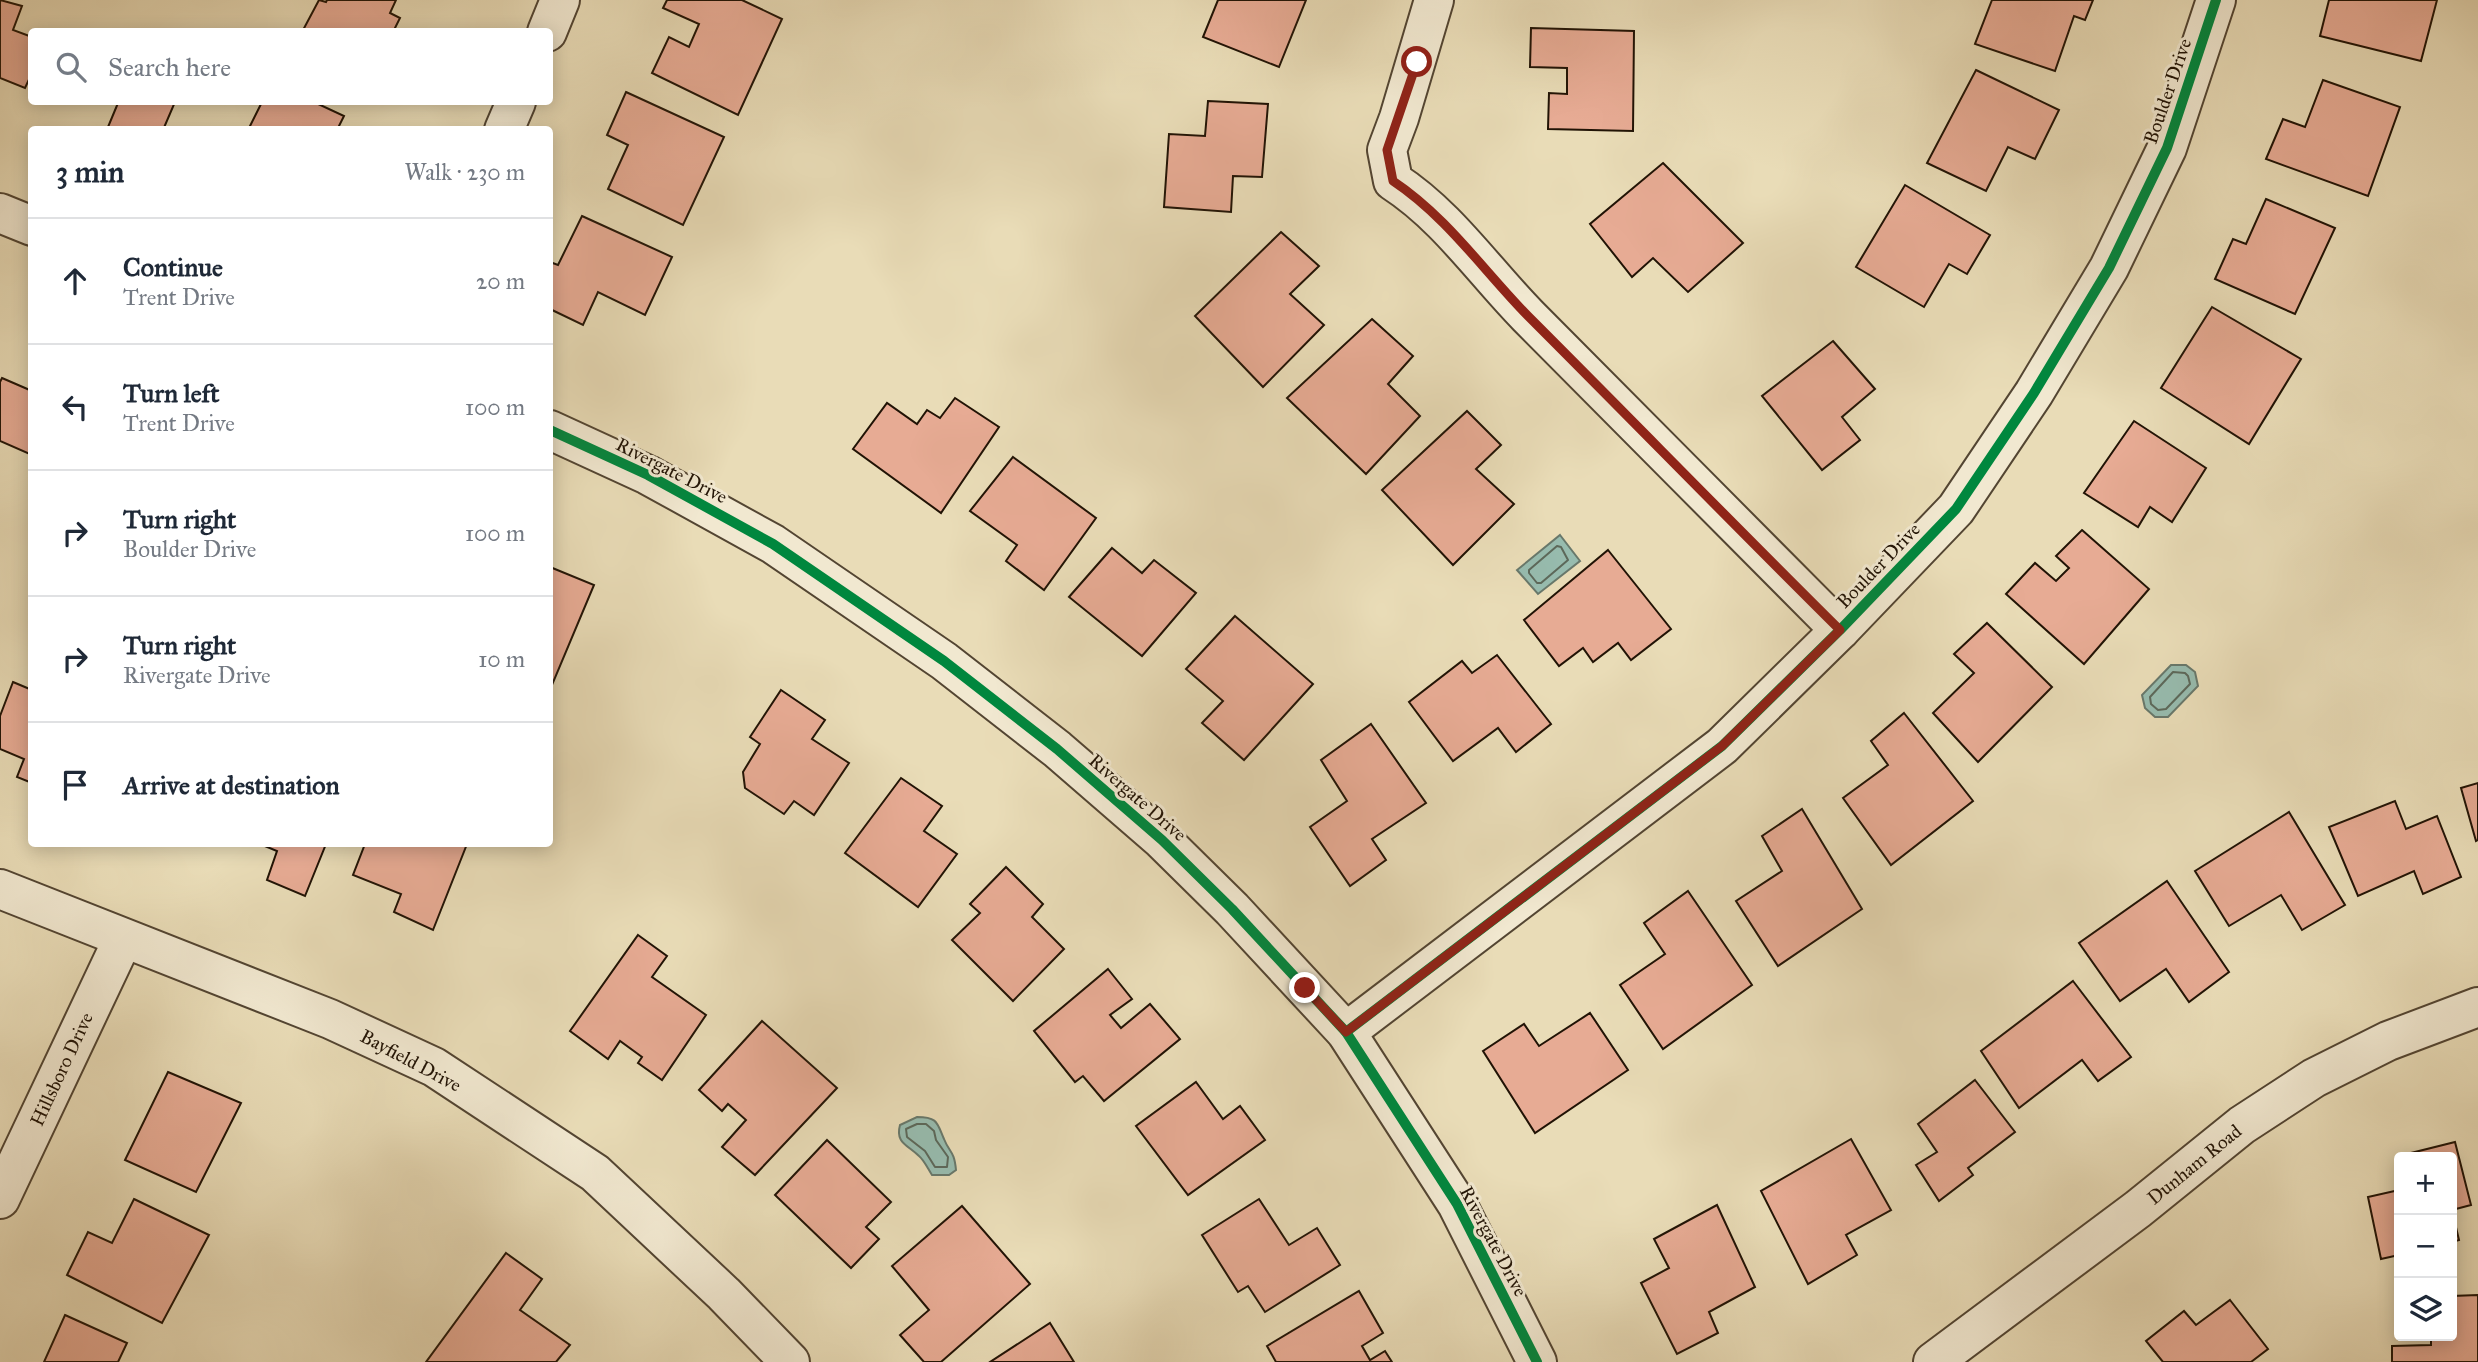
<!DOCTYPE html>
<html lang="en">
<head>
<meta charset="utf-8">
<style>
  body { margin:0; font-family:"IM FELL Great Primer",serif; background:#f2f2f3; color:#1f2937 }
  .controls { position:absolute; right:21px; bottom:21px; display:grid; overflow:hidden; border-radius:7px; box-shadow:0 4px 18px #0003 }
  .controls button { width:63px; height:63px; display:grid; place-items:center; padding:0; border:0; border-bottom:2px solid #e0e1e3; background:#fff; color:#1f2937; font:35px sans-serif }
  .stop { position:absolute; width:21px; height:21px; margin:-16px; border:5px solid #8f2418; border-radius:50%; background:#fff }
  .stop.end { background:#8f2418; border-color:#fff; box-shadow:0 2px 7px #0008 }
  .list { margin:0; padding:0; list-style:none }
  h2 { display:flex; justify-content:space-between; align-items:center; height:91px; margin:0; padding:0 28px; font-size:30px }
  h2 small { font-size:23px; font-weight:400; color:#747a83 }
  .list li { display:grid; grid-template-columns:46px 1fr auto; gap:21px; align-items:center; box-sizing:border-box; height:126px; padding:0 28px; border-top:2px solid #e0e1e3 }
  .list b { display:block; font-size:26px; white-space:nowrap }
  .list p { margin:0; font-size:23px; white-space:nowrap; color:#747a83 }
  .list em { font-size:23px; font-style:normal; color:#747a83 }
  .icon { flex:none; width:38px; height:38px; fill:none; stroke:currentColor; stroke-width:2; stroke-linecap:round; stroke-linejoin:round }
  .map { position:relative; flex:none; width:2478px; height:1362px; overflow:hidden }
  .search { position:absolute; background:#fff; box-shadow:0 4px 18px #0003; left:28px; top:28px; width:525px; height:77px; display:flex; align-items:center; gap:18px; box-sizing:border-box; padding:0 24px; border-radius:7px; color:#747a83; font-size:26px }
  .panel { position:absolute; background:#fff; box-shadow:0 4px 18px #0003; left:28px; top:126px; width:525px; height:721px; border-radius:7px }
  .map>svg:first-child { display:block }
  .water { fill:#97bcaf; stroke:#68786b; stroke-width:2 }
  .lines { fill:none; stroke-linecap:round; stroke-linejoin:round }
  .shore { stroke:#5c685a; stroke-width:2 }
  .building { fill:#e7ab94; stroke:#211305; stroke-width:2 }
  .minor-casing { stroke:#534532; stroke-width:42 }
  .minor { stroke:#f1e8d0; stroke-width:38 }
  .cycleway-casing { stroke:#f1e8d0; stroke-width:15 }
  .cycleway { stroke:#00873e; stroke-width:10 }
  .route { stroke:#8f2418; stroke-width:9 }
  .labels { text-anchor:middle; stroke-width:6; stroke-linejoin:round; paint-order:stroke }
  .street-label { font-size:19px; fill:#211305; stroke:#f1e8d0 }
</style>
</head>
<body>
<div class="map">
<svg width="2478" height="1362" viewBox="0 0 2478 1362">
  <rect width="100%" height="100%" fill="#e9dcb7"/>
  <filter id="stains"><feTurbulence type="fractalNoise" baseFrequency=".00286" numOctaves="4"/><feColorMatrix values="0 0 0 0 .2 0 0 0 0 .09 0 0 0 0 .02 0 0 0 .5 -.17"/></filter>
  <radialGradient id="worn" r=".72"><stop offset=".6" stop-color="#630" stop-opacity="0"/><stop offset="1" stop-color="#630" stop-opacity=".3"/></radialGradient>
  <g class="water">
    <path d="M 1560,535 L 1580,561 L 1538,594 L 1517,570 Z"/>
    <path d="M 2171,665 L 2186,665 L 2195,672 L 2198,686 L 2168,717 L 2155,717 L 2145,708 L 2142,695 Z"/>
    <path d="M 917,1117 C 938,1117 937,1123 944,1139 C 950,1154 954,1150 956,1170 L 949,1175 L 932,1175 C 928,1169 924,1160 919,1156 C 908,1145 895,1143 900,1125 Z"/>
  </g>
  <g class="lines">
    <g class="shore">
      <path d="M 1557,546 L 1561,547 L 1568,560 L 1541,583 L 1537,583 L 1529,573 L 1529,570 Z"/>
      <path d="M 2173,672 L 2185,673 L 2188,676 L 2190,684 L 2166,709 L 2158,710 L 2151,704 L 2150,697 Z"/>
      <path d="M 917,1124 L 926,1124 L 934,1131 L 936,1140 L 948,1157 L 947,1167 L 935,1167 L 925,1151 L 907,1137 L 906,1129 Z"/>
    </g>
  </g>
  <g class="building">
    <path d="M 0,0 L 22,6 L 13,30 L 32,37 L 32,73 L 25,88 L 0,78 Z"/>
    <path d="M 319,0 L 326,2 L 327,0 L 396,0 L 390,13 L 400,18 L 393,32 L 302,32 Z"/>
    <path d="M 667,0 L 742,0 L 782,19 L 738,115 L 652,73 L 669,37 L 689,47 L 699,24 L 663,8 Z"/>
    <path d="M 1218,0 L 1306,0 L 1279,67 L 1203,37 Z"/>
    <path d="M 1992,0 L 2093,0 L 2085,20 L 2074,16 L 2055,71 L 1975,44 Z"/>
    <path d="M 2329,0 L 2437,0 L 2421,61 L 2320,36 Z"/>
    <path d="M 1531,28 L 1634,31 L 1633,131 L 1548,129 L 1549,93 L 1567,94 L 1567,68 L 1530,67 Z"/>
    <path d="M 1976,70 L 2059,110 L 2035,159 L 2008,147 L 1986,191 L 1927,163 Z"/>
    <path d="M 2323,80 L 2400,107 L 2368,196 L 2266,159 L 2283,119 L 2305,127 Z"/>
    <path d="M 626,92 L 724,137 L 683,225 L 608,189 L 628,145 L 607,135 Z"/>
    <path d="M 1208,101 L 1268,104 L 1262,177 L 1233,176 L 1231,212 L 1164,207 L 1169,134 L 1205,136 Z"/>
    <path d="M 115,102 L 175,102 L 163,130 L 115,130 L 108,127 L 118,103 Z"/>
    <path d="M 262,102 L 314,102 L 344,116 L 337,130 L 248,130 Z"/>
    <path d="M 1663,163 L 1743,243 L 1688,292 L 1653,258 L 1632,277 L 1590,224 Z"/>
    <path d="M 1905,185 L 1990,235 L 1967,274 L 1949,264 L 1924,307 L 1856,267 Z"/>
    <path d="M 2266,199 L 2335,228 L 2295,314 L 2215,279 L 2233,239 L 2246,244 Z"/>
    <path d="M 582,216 L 672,257 L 645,315 L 598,292 L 583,325 L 550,309 L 550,262 L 558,265 Z"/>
    <path d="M 1281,232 L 1319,266 L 1290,294 L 1324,325 L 1263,387 L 1195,316 Z"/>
    <path d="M 2212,307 L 2301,359 L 2249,444 L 2161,388 Z"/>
    <path d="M 1372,319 L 1413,356 L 1388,384 L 1420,416 L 1366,474 L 1287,398 Z"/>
    <path d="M 1833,341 L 1875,389 L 1842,417 L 1860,440 L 1822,470 L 1762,396 Z"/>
    <path d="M 2,378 L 32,391 L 32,455 L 0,441 L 0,382 Z"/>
    <path d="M 955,398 L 999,427 L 941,513 L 853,449 L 887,403 L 917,424 L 927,410 L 940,418 Z"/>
    <path d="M 1467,411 L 1501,445 L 1476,469 L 1514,504 L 1453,565 L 1382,490 Z"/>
    <path d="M 2134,421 L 2206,468 L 2172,522 L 2150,507 L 2138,527 L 2084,493 Z"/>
    <path d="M 1013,457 L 1096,518 L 1044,590 L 1006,561 L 1017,545 L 970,511 Z"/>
    <path d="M 2082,530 L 2149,589 L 2084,664 L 2006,594 L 2035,563 L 2056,581 L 2069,568 L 2056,556 Z"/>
    <path d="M 1112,548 L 1142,573 L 1154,560 L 1196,593 L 1142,656 L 1069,597 Z"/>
    <path d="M 1608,550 L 1671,629 L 1631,660 L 1618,643 L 1593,662 L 1583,648 L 1559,666 L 1524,620 Z"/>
    <path d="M 550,567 L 594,585 L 552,685 L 550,684 Z"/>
    <path d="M 1235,616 L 1313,684 L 1244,760 L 1202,723 L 1223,701 L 1186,669 Z"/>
    <path d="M 1987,623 L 2052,687 L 1978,762 L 1933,713 L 1974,673 L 1954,654 Z"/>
    <path d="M 1497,655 L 1551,724 L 1516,752 L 1498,728 L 1453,761 L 1409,702 L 1462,661 L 1472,673 Z"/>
    <path d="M 13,682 L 32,690 L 32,783 L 17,777 L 24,759 L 0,749 L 0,716 Z"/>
    <path d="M 781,690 L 825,720 L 812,739 L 849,763 L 814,815 L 794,801 L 784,814 L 745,788 L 743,772 L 760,744 L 750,737 Z"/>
    <path d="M 1904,713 L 1973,801 L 1891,865 L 1843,798 L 1888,765 L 1871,741 Z"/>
    <path d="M 1371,724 L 1426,803 L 1372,839 L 1386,860 L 1350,886 L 1310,827 L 1347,801 L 1321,760 Z"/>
    <path d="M 901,778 L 942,806 L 924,831 L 957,854 L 918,907 L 845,853 Z"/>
    <path d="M 2478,783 L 2478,840 L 2476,841 L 2461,788 Z"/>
    <path d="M 2395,801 L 2406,829 L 2437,816 L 2461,877 L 2423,894 L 2414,871 L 2358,896 L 2329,827 Z"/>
    <path d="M 1802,809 L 1862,909 L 1778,966 L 1736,901 L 1782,871 L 1762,836 Z"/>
    <path d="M 2289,812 L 2345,905 L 2302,930 L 2281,895 L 2229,926 L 2195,871 Z"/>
    <path d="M 260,844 L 326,844 L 305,896 L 267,880 L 277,851 Z"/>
    <path d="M 365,844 L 467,844 L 433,930 L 394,912 L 401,894 L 353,875 Z"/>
    <path d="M 1006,867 L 1043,904 L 1032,917 L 1064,949 L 1013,1001 L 952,940 L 980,913 L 970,904 Z"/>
    <path d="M 2167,881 L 2229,972 L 2189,1002 L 2166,969 L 2120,1001 L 2079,943 Z"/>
    <path d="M 1688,891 L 1752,985 L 1663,1049 L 1620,985 L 1665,954 L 1644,923 Z"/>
    <path d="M 638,935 L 667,956 L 652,977 L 706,1015 L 662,1080 L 638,1063 L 642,1057 L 620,1041 L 608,1059 L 570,1031 Z"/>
    <path d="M 1108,969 L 1132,999 L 1110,1015 L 1121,1028 L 1150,1004 L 1180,1039 L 1104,1101 L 1083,1076 L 1075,1082 L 1034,1031 Z"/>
    <path d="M 2073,981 L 2131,1057 L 2098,1081 L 2082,1060 L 2019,1108 L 1981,1051 Z"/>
    <path d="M 1590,1013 L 1628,1070 L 1535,1133 L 1483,1051 L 1524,1024 L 1539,1046 Z"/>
    <path d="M 762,1021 L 837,1088 L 755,1175 L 722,1147 L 746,1120 L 728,1104 L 722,1111 L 699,1090 Z"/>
    <path d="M 168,1072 L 241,1103 L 196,1192 L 125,1160 Z"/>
    <path d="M 1975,1080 L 2015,1132 L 1968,1168 L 1973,1175 L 1939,1201 L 1916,1165 L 1937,1152 L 1918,1124 Z"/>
    <path d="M 1196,1082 L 1223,1119 L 1240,1106 L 1265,1140 L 1188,1195 L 1136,1126 Z"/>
    <path d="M 1851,1139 L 1891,1210 L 1846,1235 L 1857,1255 L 1808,1284 L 1761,1191 Z"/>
    <path d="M 827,1140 L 891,1202 L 866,1227 L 879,1239 L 851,1268 L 775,1195 Z"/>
    <path d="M 2455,1142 L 2471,1205 L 2452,1210 L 2459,1240 L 2452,1242 L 2452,1157 L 2404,1157 L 2403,1155 Z"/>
    <path d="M 2399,1190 L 2399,1255 L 2381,1259 L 2368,1197 Z"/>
    <path d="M 134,1199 L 209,1235 L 162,1323 L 67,1275 L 88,1232 L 112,1243 Z"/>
    <path d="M 1259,1199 L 1289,1245 L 1317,1228 L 1340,1265 L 1265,1312 L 1248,1286 L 1238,1292 L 1202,1235 Z"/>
    <path d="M 1717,1205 L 1755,1287 L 1709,1312 L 1718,1333 L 1677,1354 L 1641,1283 L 1669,1268 L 1654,1239 Z"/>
    <path d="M 962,1206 L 1030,1284 L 941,1362 L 924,1362 L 900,1335 L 929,1310 L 892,1266 Z"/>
    <path d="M 506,1253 L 542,1279 L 520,1310 L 570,1345 L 556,1362 L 426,1362 Z"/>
    <path d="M 1359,1291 L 1383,1333 L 1362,1346 L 1370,1360 L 1385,1351 L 1392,1362 L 1276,1362 L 1267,1346 Z"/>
    <path d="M 2478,1295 L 2478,1362 L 2392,1362 L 2392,1346 L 2431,1345 L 2431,1336 L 2452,1336 L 2452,1296 Z"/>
    <path d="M 2230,1300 L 2268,1349 L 2251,1362 L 2163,1362 L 2146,1341 L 2184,1311 L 2196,1325 Z"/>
    <path d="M 65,1315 L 127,1343 L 118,1362 L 44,1362 Z"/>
    <path d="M 1050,1323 L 1074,1362 L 990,1362 Z"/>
  </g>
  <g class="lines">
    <defs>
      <g id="minor">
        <path d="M 1434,0 L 1399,118 L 1387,150 L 1393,181 C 1447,216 1483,270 1528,316 C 1632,420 1736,526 1840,630"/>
        <path d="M 547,32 L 560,0"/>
        <path d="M 504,130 L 516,102"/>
        <path d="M 0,213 L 32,226"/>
        <path d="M 550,430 L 648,475 L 773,544 L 944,661 L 1057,749 L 1162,840 L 1232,909 L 1346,1032 L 1457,1204 L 1537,1362"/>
        <path d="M 0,889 L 330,1019 L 434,1067 L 595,1173 L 724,1294 L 790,1362"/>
        <path d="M 1346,1032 L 1722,746 L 1840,630 L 1956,509 L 2034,393 L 2109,268 L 2167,148 L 2216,0"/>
        <path d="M 0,1199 L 123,939"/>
        <path d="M 1933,1362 L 2138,1209 L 2242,1125 L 2314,1078 L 2388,1041 L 2478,1007"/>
      </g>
    </defs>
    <use href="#minor" class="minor-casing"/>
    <use href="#minor" class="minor"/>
    <defs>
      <g id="cycleway">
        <path d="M 550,430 L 648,475 L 773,544 L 944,661 L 1057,749 L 1162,840 L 1232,909 L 1346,1032 L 1457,1204 L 1537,1362"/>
        <path d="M 1346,1032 L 1722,746 L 1840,630 L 1956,509 L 2034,393 L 2109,268 L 2167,148 L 2216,0"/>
      </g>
    </defs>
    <use href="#cycleway" class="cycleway-casing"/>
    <use href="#cycleway" class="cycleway"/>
  </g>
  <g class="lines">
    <path class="route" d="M 1305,988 L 1346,1032 L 1722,746 L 1840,630 C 1735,526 1632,420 1528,316 C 1483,270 1447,217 1393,181 L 1387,150 L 1417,62"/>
  </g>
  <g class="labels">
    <g class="street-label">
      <text transform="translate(2167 91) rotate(-71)" y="7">Boulder Drive</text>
      <text transform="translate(672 470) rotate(27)" y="7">Rivergate Drive</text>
      <text transform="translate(1878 565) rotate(-46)" y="7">Boulder Drive</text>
      <text transform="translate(1138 797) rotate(41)" y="7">Rivergate Drive</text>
      <text transform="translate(411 1060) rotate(28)" y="7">Bayfield Drive</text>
      <text transform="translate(61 1069) rotate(-65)" y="7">Hillsboro Drive</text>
      <text transform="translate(2194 1164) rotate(-39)" y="7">Dunham Road</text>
      <text transform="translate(1494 1241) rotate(62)" y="7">Rivergate Drive</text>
    </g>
  </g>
  <rect width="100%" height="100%" filter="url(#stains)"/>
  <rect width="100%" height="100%" fill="url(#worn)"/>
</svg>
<div class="controls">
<button>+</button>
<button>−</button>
<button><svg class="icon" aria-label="layers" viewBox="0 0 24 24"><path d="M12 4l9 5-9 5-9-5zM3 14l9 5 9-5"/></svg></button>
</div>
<div class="stop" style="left:1417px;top:62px"></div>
<div class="stop end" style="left:1305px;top:988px"></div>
<div class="search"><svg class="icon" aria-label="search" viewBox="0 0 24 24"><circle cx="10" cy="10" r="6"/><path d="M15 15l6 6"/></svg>Search here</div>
<section class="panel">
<h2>3 min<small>Walk · 230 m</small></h2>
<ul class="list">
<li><svg class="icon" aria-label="ahead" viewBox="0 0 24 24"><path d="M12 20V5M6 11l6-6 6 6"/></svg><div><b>Continue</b><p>Trent Drive</p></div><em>20 m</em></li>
<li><svg class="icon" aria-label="left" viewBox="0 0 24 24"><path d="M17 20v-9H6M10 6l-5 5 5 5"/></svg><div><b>Turn left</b><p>Trent Drive</p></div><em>100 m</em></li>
<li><svg class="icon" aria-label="right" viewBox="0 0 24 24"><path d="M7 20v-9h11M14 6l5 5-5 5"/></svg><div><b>Turn right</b><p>Boulder Drive</p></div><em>100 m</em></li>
<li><svg class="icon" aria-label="right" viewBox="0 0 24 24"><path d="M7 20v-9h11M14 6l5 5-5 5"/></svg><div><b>Turn right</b><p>Rivergate Drive</p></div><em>10 m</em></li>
<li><svg class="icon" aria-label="arrive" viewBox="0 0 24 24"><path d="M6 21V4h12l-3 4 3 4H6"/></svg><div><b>Arrive at destination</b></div></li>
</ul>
</section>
</div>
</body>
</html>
